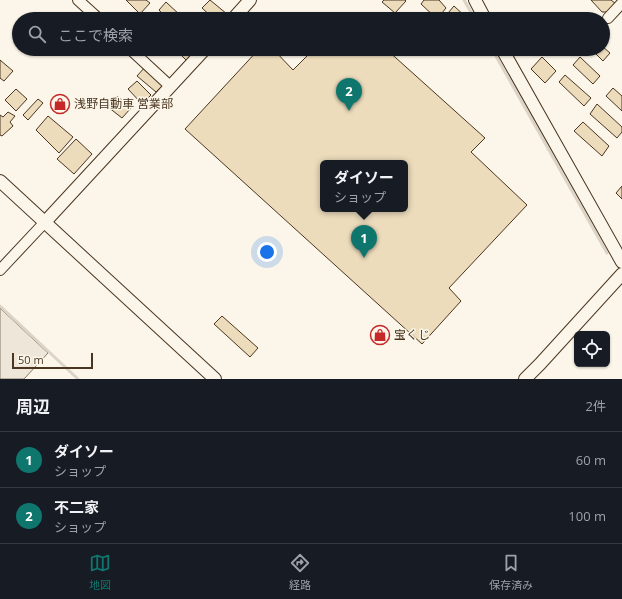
<!DOCTYPE html>
<html lang="ja">
<head>
<meta charset="utf-8">
<style>
  body { margin:0; font-family:"Open Sans","Noto Sans JP",sans-serif; background:#20242c; color:#f1f3f6 }
  .controls { position:absolute; right:12px; bottom:12px; display:grid; overflow:hidden; border-radius:6px; box-shadow:0 1px 3px #0004 }
  .controls button { width:36px; height:36px; display:grid; place-items:center; padding:0; border:0; border-bottom:1px solid #363941; background:#171b24; color:#f1f3f6; font:20px sans-serif }
  .scale { position:absolute; left:12px; bottom:10px; width:81px; box-sizing:border-box; padding-left:4px; border:2px solid #4a3520; border-top:0; font-size:11px; line-height:14px; white-space:nowrap; color:#4a3520; -webkit-text-stroke:3px #fbf6e9; paint-order:stroke }
  .you { position:absolute; left:267px; top:252px; width:14px; height:14px; margin:-10px; border:3px solid #fff; border-radius:50%; background:#1a73e8; box-shadow:0 0 0 6px #1a73e833 }
  .badge { display:grid; place-items:center; width:26px; height:26px; border-radius:50%; background:#0f766e; color:#fff; font-size:13px; font-weight:700 }
  .pin { position:absolute; translate:-50% -33px; filter:drop-shadow(0 1px 2px #0008) }
  .pin::after { content:''; position:absolute; top:21px; width:14px; height:12px; background:inherit; clip-path:polygon(0 0,100% 0,50% 100%) }
  .popup { position:absolute; left:320px; top:160px; width:88px; height:52px; box-sizing:border-box; display:grid; place-content:center; border-radius:6px; background:#171b24; filter:drop-shadow(0 1px 3px #0005); font-size:13px; white-space:nowrap; color:#9ea1a6 }
  .popup b { font-size:15px; color:#f1f3f6 }
  .popup::after { content:''; position:absolute; left:50%; top:100%; margin-left:-8px; border:8px solid transparent; border-top-color:#171b24 }
  .list { margin:0; padding:0; list-style:none }
  h2 { display:flex; justify-content:space-between; align-items:center; height:52px; margin:0; padding:0 16px; font-size:17px }
  h2 small { font-size:13px; font-weight:400; color:#9ea1a6 }
  .list li { display:grid; grid-template-columns:26px 1fr auto; gap:12px; align-items:center; box-sizing:border-box; height:56px; padding:0 16px; border-top:1px solid #363941 }
  .list b { display:block; font-size:15px; white-space:nowrap }
  .list p { margin:0; font-size:13px; white-space:nowrap; color:#9ea1a6 }
  .list em { font-size:13px; font-style:normal; color:#9ea1a6 }
  .icon { flex:none; width:22px; height:22px; fill:none; stroke:currentColor; stroke-width:2; stroke-linecap:round; stroke-linejoin:round }
  .map { position:relative; flex:none; width:622px; height:379px; overflow:hidden }
  .search { position:absolute; background:#171b24; box-shadow:0 1px 3px #0004; left:12px; right:12px; top:12px; height:44px; display:flex; align-items:center; gap:10px; box-sizing:border-box; padding:0 14px; border-radius:22px; color:#9ea1a6; font-size:15px }
  .sheet { height:164px; background:#171b24 }
  nav { display:flex; justify-content:space-around; align-items:center; box-sizing:border-box; height:56px; border-top:1px solid #363941; background:#171b24; font-size:11px; color:#9ea1a6 }
  nav a { display:grid; justify-items:center; gap:2px }
  nav .on { color:#0f766e }
  .map>svg:first-child { display:block }
  .green { fill:#ede6d9; stroke:#887966 }
  .lines { fill:none; stroke-linecap:round; stroke-linejoin:round }
  .stream { stroke:#dcd4c6; stroke-width:3 }
  .building { fill:#ecdcbc; stroke:#4a3520; fill-rule:evenodd }
  .minor-casing { stroke:#4a3520; stroke-width:12 }
  .tertiary-casing { stroke:#4a3520; stroke-width:14 }
  .minor { stroke:#fbf6e9; stroke-width:10 }
  .tertiary { stroke:#fbf6e9; stroke-width:12 }
  .labels { text-anchor:middle; stroke-width:3; stroke-linejoin:round; paint-order:stroke }
  .poi-label { font-size:12px; fill:#4a3520; stroke:#fbf6e9; text-anchor:start }
</style>
</head>
<body>
<div class="map">
<svg width="622" height="379" viewBox="0 0 622 379">
  <rect width="100%" height="100%" fill="#fbf6e9"/>
  <path class="green" d="M 0,308 L 48,353 L 24,379 L 0,379 Z"/>
  <g class="lines">
    <g class="stream">
      <path d="M 464,0 L 475,19"/>
      <path d="M 492,49 L 607,253"/>
      <path d="M 0,306 L 78,379"/>
    </g>
  </g>
  <g class="building">
    <path d="M 126,0 L 146,0 L 150,3 L 140,14 Z"/>
    <path d="M 210,0 L 227,14 L 222,19 L 214,19 L 202,8 Z"/>
    <path d="M 384,0 L 405,0 L 406,1 L 395,13 L 382,2 Z"/>
    <path d="M 424,0 L 439,0 L 446,8 L 437,19 L 421,4 Z"/>
    <path d="M 591,0 L 611,0 L 616,4 L 610,12 L 602,12 Z"/>
    <path d="M 166,2 L 181,16 L 178,19 L 167,19 L 159,10 Z"/>
    <path d="M 454,6 L 468,19 L 443,19 Z"/>
    <path d="M 412,14 L 418,19 L 407,19 Z"/>
    <path d="M 579,14 L 584,19 L 574,19 Z"/>
    <path d="M 603,47 L 610,53 L 603,61 L 591,49 L 603,49 Z"/>
    <path d="M 175,49 L 189,49 L 194,54 L 187,61 Z"/>
    <path d="M 259,49 L 273,49 L 293,70 L 314,49 L 386,49 L 485,138 L 471,152 L 527,205 L 449,288 L 461,301 L 422,344 L 185,129 ZM 323,163 L 405,163 L 405,209 L 323,209 Z"/>
    <path d="M 435,49 L 447,49 L 441,55 Z"/>
    <path d="M 542,57 L 556,71 L 545,83 L 531,69 Z"/>
    <path d="M 580,57 L 600,76 L 593,84 L 573,65 Z"/>
    <path d="M 0,60 L 13,71 L 4,81 L 0,78 Z"/>
    <path d="M 145,67 L 164,84 L 156,92 L 137,76 Z"/>
    <path d="M 565,75 L 591,98 L 584,106 L 559,82 Z"/>
    <path d="M 137,81 L 151,95 L 142,104 L 128,89 Z"/>
    <path d="M 613,88 L 622,96 L 622,111 L 606,96 Z"/>
    <path d="M 16,89 L 27,99 L 16,111 L 5,100 Z"/>
    <path d="M 117,96 L 131,108 L 122,118 L 108,107 Z"/>
    <path d="M 38,99 L 43,103 L 28,120 L 23,115 Z"/>
    <path d="M 597,104 L 622,127 L 622,132 L 617,138 L 590,114 Z"/>
    <path d="M 8,112 L 15,116 L 10,122 L 13,126 L 2,136 L 0,135 L 0,115 L 3,117 Z"/>
    <path d="M 48,116 L 73,137 L 59,153 L 36,130 Z"/>
    <path d="M 583,122 L 609,146 L 602,156 L 574,131 Z"/>
    <path d="M 76,139 L 92,154 L 74,174 L 57,159 Z"/>
    <path d="M 622,186 L 622,199 L 616,193 Z"/>
    <path d="M 222,316 L 258,348 L 250,357 L 214,324 Z"/>
  </g>
  <g class="lines">
    <defs>
      <g id="minor">
        <path d="M 78,0 L 99,19"/>
        <path d="M 608,18 L 622,3"/>
        <path d="M 130,49 L 170,86"/>
        <path d="M 0,270 L 45,222"/>
      </g>
      <g id="tertiary">
        <path d="M 475,0 L 485,19"/>
        <path d="M 233,19 L 250,0"/>
        <path d="M 502,49 L 622,262"/>
        <path d="M 0,181 L 215,379"/>
        <path d="M 45,222 L 205,49"/>
        <path d="M 525,379 L 540,364 L 622,274"/>
      </g>
    </defs>
    <use href="#minor" class="minor-casing"/>
    <use href="#tertiary" class="tertiary-casing"/>
    <use href="#minor" class="minor"/>
    <use href="#tertiary" class="tertiary"/>
  </g>
  <defs>
    <symbol id="shop-ring" viewBox="-11 -11 22 22"><circle r="9.5" fill="#fbf6e9" stroke="#c62828" stroke-width="1.5"/><path d="M-5-2.5h2.3a2.7 3.5 0 0 1 5.4 0H5L5.5 6h-11ZM-1.5-2.5h3a1.5 2.3 0 0 0-3 0Z" fill="#c62828"/></symbol>
  </defs>
  <g fill-rule="evenodd">
    <use href="#shop-ring" x="49" y="93" width="22" height="22"/>
    <use href="#shop-ring" x="369" y="324" width="22" height="22"/>
  </g>
  <g class="labels">
    <g class="poi-label">
      <text x="74" y="108">浅野自動車 営業部</text>
      <text x="394" y="339">宝くじ</text>
    </g>
  </g>
</svg>
<div class="controls">
<button><svg class="icon" aria-label="locate" viewBox="0 0 24 24"><circle cx="12" cy="12" r="6"/><path d="M12 2v4M12 18v4M2 12h4M18 12h4"/></svg></button>
</div>
<div class="scale">50 m</div>
<div class="you"></div>
<div class="pin badge" style="left:364px;top:258px">1</div>
<div class="popup"><b>ダイソー</b>ショップ</div>
<div class="pin badge" style="left:349px;top:111px">2</div>
<div class="search"><svg class="icon" aria-label="search" viewBox="0 0 24 24"><circle cx="10" cy="10" r="6"/><path d="M15 15l6 6"/></svg>ここで検索</div>
</div>
<section class="sheet">
<h2>周辺<small>2件</small></h2>
<ul class="list">
<li><span class="badge">1</span><div><b>ダイソー</b><p>ショップ</p></div><em>60 m</em></li>
<li><span class="badge">2</span><div><b>不二家</b><p>ショップ</p></div><em>100 m</em></li>
</ul>
</section>
<nav>
<a class="on"><svg class="icon" aria-label="map" viewBox="0 0 24 24"><path d="M3 6l6-2 6 2 6-2v14l-6 2-6-2-6 2zM9 4v14M15 6v14"/></svg>地図</a>
<a><svg class="icon" aria-label="directions" viewBox="0 0 24 24"><path d="M12 3l9 9-9 9-9-9zM9 14v-3h6M13 9l2 2-2 2"/></svg>経路</a>
<a><svg class="icon" aria-label="saved" viewBox="0 0 24 24"><path d="M7 4h10v16l-5-4-5 4z"/></svg>保存済み</a>
</nav>
</body>
</html>
